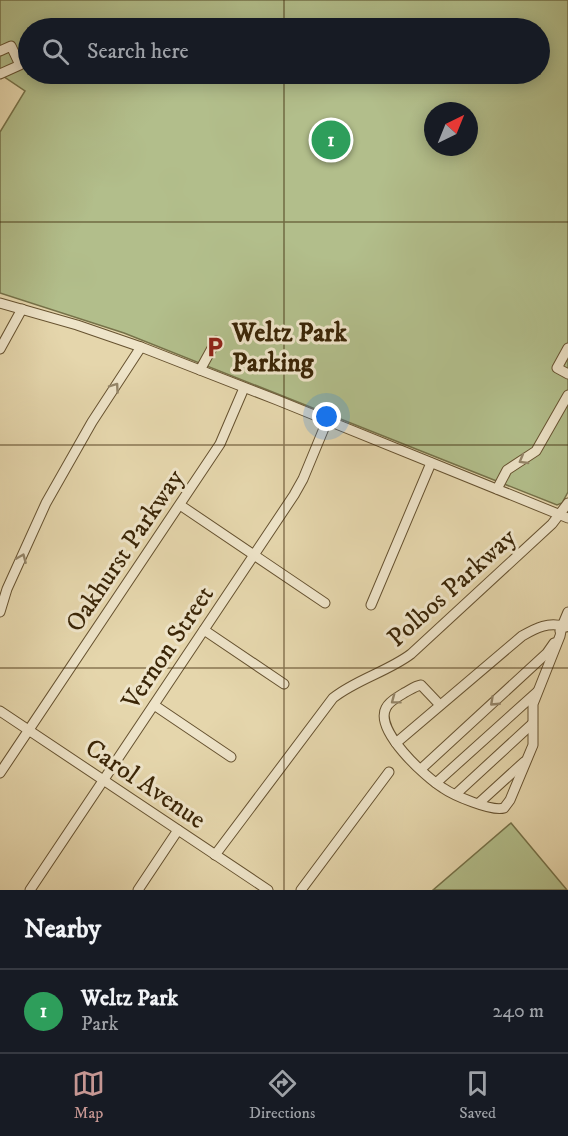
<!DOCTYPE html>
<html lang="en">
<head>
<meta charset="utf-8">
<style>
  body { margin:0; font-family:"IM FELL DW Pica",serif; background:#242831; color:#f1f3f6 }
  .compass { position:absolute; left:424px; top:102px; width:54px; height:54px; border-radius:50%; background:#171b24; box-shadow:0 3px 15px #0003; rotate:43deg }
  .you { position:absolute; left:327px; top:417px; width:21px; height:21px; margin:-15px; border:4px solid #fff; border-radius:50%; background:#1a73e8; box-shadow:0 0 0 9px #1a73e833 }
  .badge { display:grid; place-items:center; width:39px; height:39px; border-radius:50%; background:#c59692; color:#fff; font-size:20px; font-weight:700 }
  .pin { position:absolute; translate:-50% -50%; border:3px solid #fff; box-shadow:0 2px 6px #0006 }
  .list { margin:0; padding:0; list-style:none }
  h2 { display:flex; justify-content:space-between; align-items:center; height:78px; margin:0; padding:0 24px; font-size:26px }
  h2 small { font-size:20px; font-weight:400; color:#9ea1a6 }
  .list li { display:grid; grid-template-columns:39px 1fr auto; gap:18px; align-items:center; box-sizing:border-box; height:84px; padding:0 24px; border-top:2px solid #363941 }
  .list b { display:block; font-size:22px; white-space:nowrap }
  .list p { margin:0; font-size:20px; white-space:nowrap; color:#9ea1a6 }
  .list em { font-size:20px; font-style:normal; color:#9ea1a6 }
  .icon { flex:none; width:33px; height:33px; fill:none; stroke:currentColor; stroke-width:2; stroke-linecap:round; stroke-linejoin:round }
  .map { position:relative; flex:none; width:568px; height:890px; overflow:hidden }
  .search { position:absolute; background:#171b24; box-shadow:0 3px 15px #0003; left:18px; right:18px; top:18px; height:66px; display:flex; align-items:center; gap:15px; box-sizing:border-box; padding:0 21px; border-radius:33px; color:#9ea1a6; font-size:22px }
  .sheet { height:162px; background:#171b24 }
  nav { display:flex; justify-content:space-around; align-items:center; box-sizing:border-box; height:84px; border-top:2px solid #363941; background:#171b24; font-size:16px; color:#9ea1a6 }
  nav a { display:grid; justify-items:center; gap:3px }
  nav .on { color:#c59692 }
  .map>svg:first-child { display:block }
  .green { fill:#b2be8b; stroke:#767249; stroke-width:1.5; fill-rule:evenodd }
  .lines { fill:none; stroke-linecap:round; stroke-linejoin:round }
  .minor-casing { stroke:#665230; stroke-width:11 }
  .minor { stroke:#eee4c9; stroke-width:9 }
  .oneway { stroke:#948568 }
  .grid { fill:none; stroke:#3b2607; stroke-width:1.5; stroke-opacity:0.55 }
  .labels { text-anchor:middle; stroke-width:6; stroke-linejoin:round; paint-order:stroke }
  .poi-label { font-size:26px; font-weight:bold; fill:#3b2607; stroke:#eee4c9; text-anchor:start }
  .street-label { font-size:26px; fill:#3b2607; stroke:#eee4c9 }
</style>
</head>
<body>
<div class="map">
<svg width="568" height="890" viewBox="0 0 568 890">
  <rect width="100%" height="100%" fill="#e5d6ac"/>
  <filter id="stains"><feTurbulence type="fractalNoise" baseFrequency=".00333" numOctaves="4"/><feColorMatrix values="0 0 0 0 .2 0 0 0 0 .09 0 0 0 0 .02 0 0 0 .5 -.17"/></filter>
  <radialGradient id="worn" r=".72"><stop offset=".6" stop-color="#630" stop-opacity="0"/><stop offset="1" stop-color="#630" stop-opacity=".3"/></radialGradient>
  <g class="green">
    <path d="M 0,0 L 568,0 L 568,492 L 562,503 L 557,505 L 124,333 L 0,293 L 0,132 L 25,91 L 0,74 ZM 28,28 L 540,28 L 540,74 L 28,74 ZM 433,111 L 469,111 L 469,147 L 433,147 Z"/>
    <path d="M 511,823 L 567,890 L 433,890 Z"/>
  </g>
  <g class="lines">
    <defs>
      <g id="minor">
        <path d="M 0,51 L 11,46 L 20,65 L 0,74"/>
        <path d="M 0,303 L 77,325 L 141,347 L 277,400 L 568,518"/>
        <path d="M 568,348 L 557,368 L 568,374"/>
        <path d="M 0,349 L 22,309"/>
        <path d="M 200,370 L 216,341"/>
        <path d="M 497,489 L 507,470 L 536,451 L 568,395"/>
        <path d="M 180,505 L 325,603"/>
        <path d="M 371,605 L 431,463"/>
        <path d="M 0,612 L 7,589 L 46,503 L 92,422 L 141,347"/>
        <path d="M 204,630 L 284,684"/>
        <path d="M 560,631 L 568,612"/>
        <path d="M 154,705 L 231,757"/>
        <path d="M 440,705 L 421,685 C 415,686 410,690 404,693 C 398,697 389,701 386,708 C 374,730 425,777 443,788 C 453,795 492,812 504,808 L 510,800 L 533,745 L 533,704 L 560,636 L 562,626"/>
        <path d="M 0,711 L 268,890"/>
        <path d="M 396,743 L 522,636 C 536,628 549,621 566,627"/>
        <path d="M 421,769 L 547,653 L 554,643"/>
        <path d="M 0,773 L 220,444 L 244,388"/>
        <path d="M 436,783 L 537,692"/>
        <path d="M 456,794 L 532,724"/>
        <path d="M 479,803 L 524,762"/>
        <path d="M 215,855 L 333,698 C 357,679 387,672 411,654 L 552,524 L 568,503"/>
        <path d="M 30,890 L 294,495 L 303,479 L 327,421"/>
        <path d="M 138,890 L 178,830"/>
        <path d="M 301,890 L 389,772"/>
      </g>
    </defs>
    <use href="#minor" class="minor-casing"/>
    <use href="#minor" class="minor"/>
  </g>
  <defs><path id="oneway-chevron" d="M-2-3.5L2.5 0L-2 3.5" fill="none" stroke-width="1.6" stroke-linecap="round" stroke-linejoin="round" transform="scale(1.5)"/></defs>
  <g class="oneway">
    <use href="#oneway-chevron" transform="translate(115 387) rotate(-55)"/>
    <use href="#oneway-chevron" transform="translate(523 460) rotate(150)"/>
    <use href="#oneway-chevron" transform="translate(22 558) rotate(-67)"/>
    <use href="#oneway-chevron" transform="translate(395 700) rotate(143)"/>
    <use href="#oneway-chevron" transform="translate(494 702) rotate(137)"/>
  </g>
  <path class="grid" d="M 284,0 L 284,28M 284,74 L 284,890M 0,222 L 568,222M 0,445 L 568,445M 0,668 L 568,668"/>
  <defs>
    <symbol id="parking-bare" viewBox="-9 -9 18 18"><path d="M-3.5-5.5H1a3.5 3.5 0 0 1 0 7H-1V5.5H-3.5ZM-1-3.4V-.6H.8a1.4 1.4 0 0 0 0-2.8Z" fill="#8f2418" stroke="#eee4c9" stroke-width="2.5" paint-order="stroke"/></symbol>
  </defs>
  <g fill-rule="evenodd">
    <use href="#parking-bare" x="200" y="332" width="30" height="30"/>
  </g>
  <g class="labels">
    <g class="poi-label">
      <text x="232" y="341">Weltz Park<tspan x="232" dy="30">Parking</tspan></text>
    </g>
    <g class="street-label">
      <text transform="translate(124 550) rotate(-56)" y="9">Oakhurst Parkway</text>
      <text transform="translate(451 587) rotate(-42)" y="9">Polbos Parkway</text>
      <text transform="translate(167 647) rotate(-56)" y="9">Vernon Street</text>
      <text transform="translate(146 783) rotate(34)" y="9">Carol Avenue</text>
    </g>
  </g>
  <rect width="100%" height="100%" filter="url(#stains)"/>
  <rect width="100%" height="100%" fill="url(#worn)"/>
</svg>
<svg class="compass" viewBox="-18 -18 36 36"><path d="M0-13l5 13h-10z" fill="#e53935"/><path d="M0 13l5-13h-10z" fill="#9ea1a6"/></svg>
<div class="you"></div>
<div class="pin badge" style="left:331px;top:140px;background:#2e9e5b">1</div>
<div class="search"><svg class="icon" aria-label="search" viewBox="0 0 24 24"><circle cx="10" cy="10" r="6"/><path d="M15 15l6 6"/></svg>Search here</div>
</div>
<section class="sheet">
<h2>Nearby<small></small></h2>
<ul class="list">
<li><span class="badge" style="background:#2e9e5b">1</span><div><b>Weltz Park</b><p>Park</p></div><em>240 m</em></li>
</ul>
</section>
<nav>
<a class="on"><svg class="icon" aria-label="map" viewBox="0 0 24 24"><path d="M3 6l6-2 6 2 6-2v14l-6 2-6-2-6 2zM9 4v14M15 6v14"/></svg>Map</a>
<a><svg class="icon" aria-label="directions" viewBox="0 0 24 24"><path d="M12 3l9 9-9 9-9-9zM9 14v-3h6M13 9l2 2-2 2"/></svg>Directions</a>
<a><svg class="icon" aria-label="saved" viewBox="0 0 24 24"><path d="M7 4h10v16l-5-4-5 4z"/></svg>Saved</a>
</nav>
</body>
</html>
